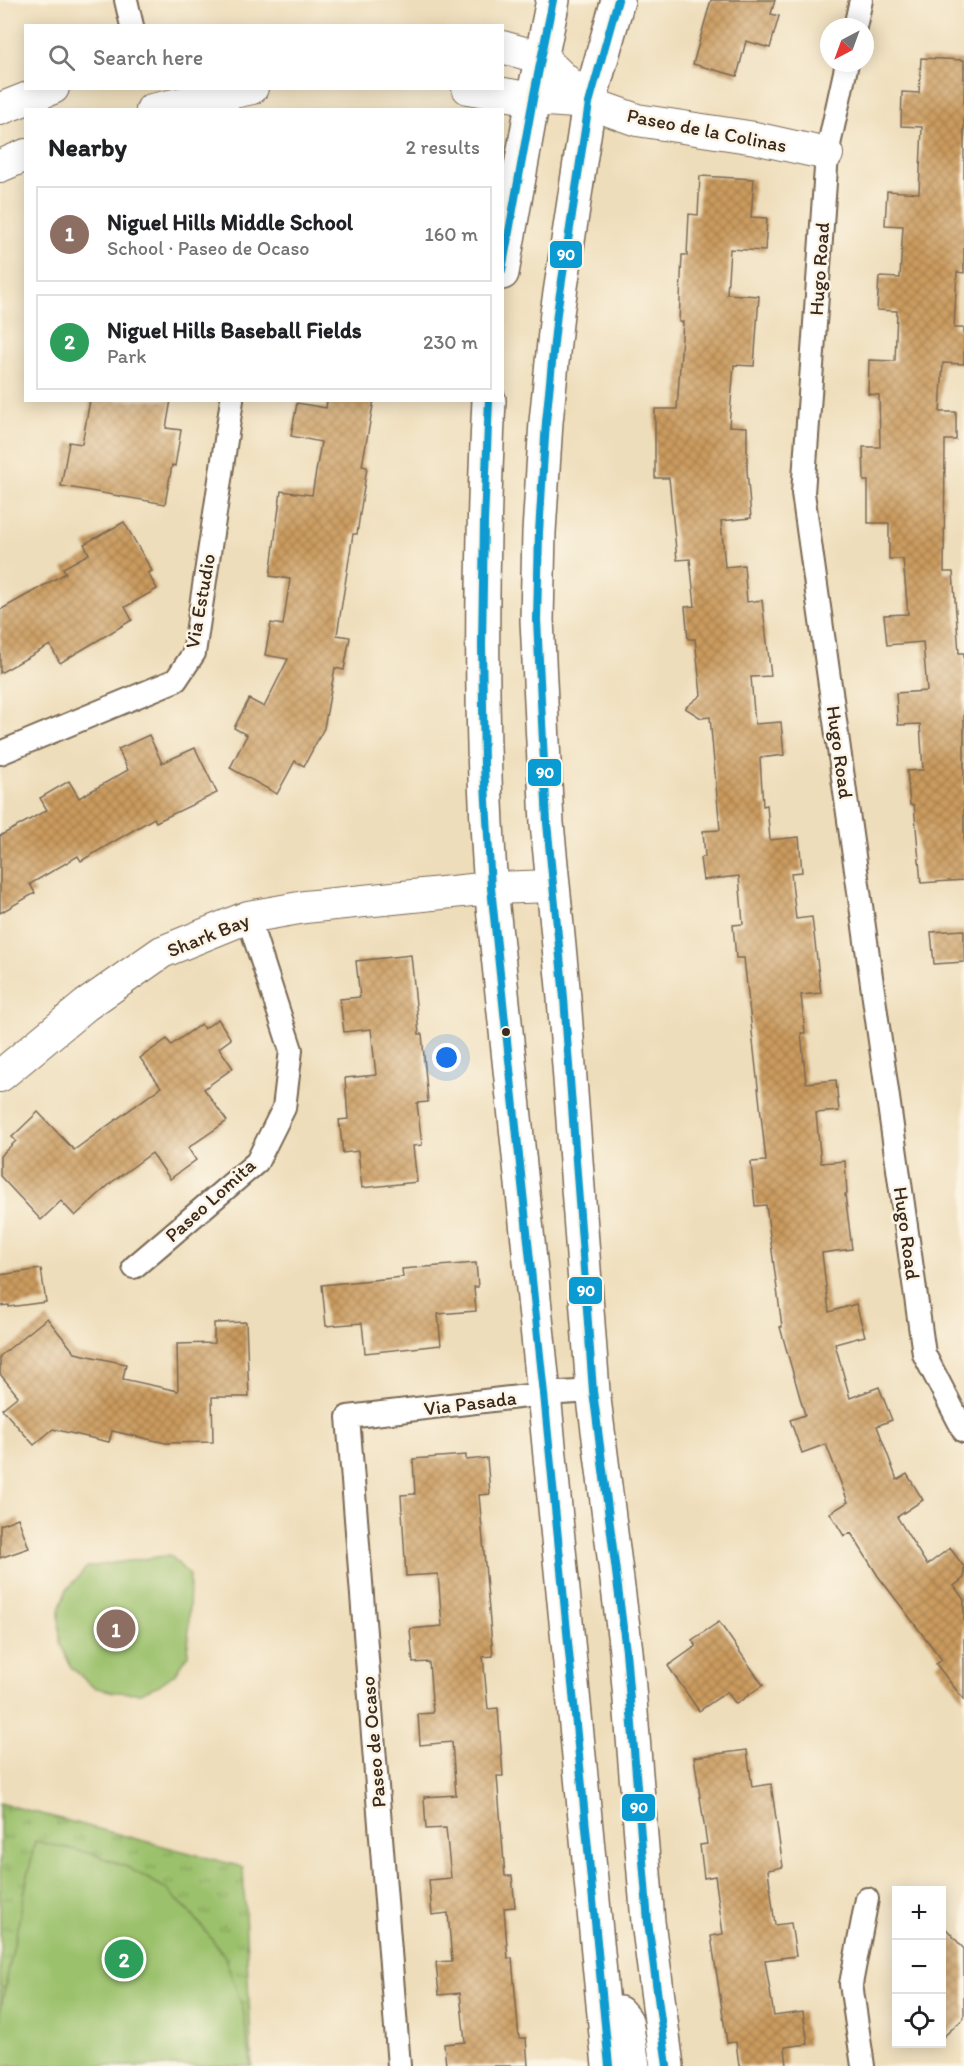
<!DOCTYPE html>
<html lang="en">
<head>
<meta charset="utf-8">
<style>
  body { margin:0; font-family:Itim,sans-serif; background:#f6f6f6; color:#202124 }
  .controls { position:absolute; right:18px; bottom:18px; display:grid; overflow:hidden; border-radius:0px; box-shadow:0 3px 15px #0003 }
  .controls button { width:54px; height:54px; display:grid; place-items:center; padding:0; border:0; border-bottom:2px solid #e0e0e0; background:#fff; color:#202124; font:30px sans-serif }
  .compass { position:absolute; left:820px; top:18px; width:54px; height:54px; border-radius:50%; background:#fff; box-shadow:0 3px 15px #0003; rotate:221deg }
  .you { position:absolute; left:447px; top:1058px; width:21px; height:21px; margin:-15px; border:4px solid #fff; border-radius:50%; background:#1a73e8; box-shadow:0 0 0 9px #1a73e833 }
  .badge { display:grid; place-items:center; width:39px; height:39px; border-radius:50%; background:#ea580c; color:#fff; font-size:20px; font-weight:700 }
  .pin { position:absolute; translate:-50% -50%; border:3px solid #fff; box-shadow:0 2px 6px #0006 }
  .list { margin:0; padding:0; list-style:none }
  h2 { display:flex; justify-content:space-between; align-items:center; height:78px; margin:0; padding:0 24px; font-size:26px }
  h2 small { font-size:20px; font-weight:400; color:#757577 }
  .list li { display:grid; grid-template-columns:39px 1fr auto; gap:18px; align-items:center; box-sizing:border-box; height:96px; margin:0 12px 12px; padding:0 12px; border:2px solid #e0e0e0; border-radius:0px }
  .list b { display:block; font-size:22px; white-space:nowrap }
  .list p { margin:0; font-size:20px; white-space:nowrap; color:#757577 }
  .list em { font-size:20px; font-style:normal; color:#757577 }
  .icon { flex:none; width:33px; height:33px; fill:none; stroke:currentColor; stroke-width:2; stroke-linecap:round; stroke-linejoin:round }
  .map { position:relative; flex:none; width:964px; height:2066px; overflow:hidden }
  .search { position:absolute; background:#fff; box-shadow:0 3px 15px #0003; left:24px; top:24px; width:480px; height:66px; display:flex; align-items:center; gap:15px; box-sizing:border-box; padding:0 21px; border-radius:0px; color:#757577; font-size:22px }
  .panel { position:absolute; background:#fff; box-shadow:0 3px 15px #0003; left:24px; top:108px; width:480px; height:294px; border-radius:0px }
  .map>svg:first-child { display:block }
  .park { fill:url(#park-tufts); stroke:#6b7645; stroke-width:1.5 }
  .pitch { fill:#9bc16c; stroke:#6b7645; stroke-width:1.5 }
  .building { fill:url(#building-cross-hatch) }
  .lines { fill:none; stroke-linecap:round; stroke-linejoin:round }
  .street-casing { stroke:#7a6955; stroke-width:26 }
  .secondary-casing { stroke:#7a6955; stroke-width:34 }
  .primary-casing { stroke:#7a6955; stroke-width:36 }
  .street { stroke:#fff; stroke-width:22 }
  .secondary { stroke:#fff; stroke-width:32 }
  .primary { stroke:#fff; stroke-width:33 }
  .bus-1-casing { stroke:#fcf5e5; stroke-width:12 }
  .bus-1 { stroke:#099bd2; stroke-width:8 }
  .bus-dot { fill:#3b2a1e; stroke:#fcf5e5; stroke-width:2 }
  .labels { text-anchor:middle; stroke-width:5; stroke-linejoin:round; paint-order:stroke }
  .street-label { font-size:20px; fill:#3b2a1e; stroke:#fcf5e5 }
  .line-badge { stroke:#fcf5e5; stroke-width:2 }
  .badge-label { font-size:16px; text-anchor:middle; font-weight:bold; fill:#fff }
</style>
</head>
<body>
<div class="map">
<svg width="964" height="2066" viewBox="0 0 964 2066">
  <defs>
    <pattern id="park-tufts" width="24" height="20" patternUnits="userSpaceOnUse" patternTransform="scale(1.5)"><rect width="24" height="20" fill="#9bc16c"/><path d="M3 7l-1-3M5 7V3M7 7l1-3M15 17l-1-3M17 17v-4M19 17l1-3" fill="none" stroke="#809d58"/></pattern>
    <pattern id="building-cross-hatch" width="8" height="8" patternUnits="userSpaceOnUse" patternTransform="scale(1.5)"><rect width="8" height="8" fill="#cb9b5e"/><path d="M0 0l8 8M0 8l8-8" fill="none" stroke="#a67f4d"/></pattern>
  </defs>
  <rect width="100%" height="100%" fill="#fcf5e5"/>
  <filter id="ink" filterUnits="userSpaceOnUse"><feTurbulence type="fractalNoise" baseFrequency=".0167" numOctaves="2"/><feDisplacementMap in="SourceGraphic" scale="12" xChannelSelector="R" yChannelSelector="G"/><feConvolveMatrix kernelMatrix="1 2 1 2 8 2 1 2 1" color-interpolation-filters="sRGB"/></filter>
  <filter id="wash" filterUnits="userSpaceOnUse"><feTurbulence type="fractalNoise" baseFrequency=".008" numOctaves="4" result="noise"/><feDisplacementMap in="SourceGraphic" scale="24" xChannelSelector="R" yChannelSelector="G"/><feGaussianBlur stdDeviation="1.35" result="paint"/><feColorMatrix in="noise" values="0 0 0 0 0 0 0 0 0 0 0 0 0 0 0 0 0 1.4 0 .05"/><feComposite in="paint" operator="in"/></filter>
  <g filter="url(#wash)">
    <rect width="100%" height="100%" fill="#eeddba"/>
    <path class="park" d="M 0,1803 L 243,1867 L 252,2066 L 0,2066 Z"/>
    <g class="pitch">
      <path d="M 170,1555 L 190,1576 L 188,1655 L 176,1673 L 159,1685 L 140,1693 L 114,1692 L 93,1687 L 71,1667 L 60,1643 L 59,1610 L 66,1591 L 87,1567 Z"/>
      <path d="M 35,1841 L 93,1854 L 127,1867 L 165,1888 L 193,1915 L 224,1955 L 243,2009 L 251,2066 L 0,2066 L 0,2012 Z"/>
    </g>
    <g id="blocks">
      <g class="building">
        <path d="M 711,0 L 775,0 L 771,14 L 779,16 L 770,48 L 746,41 L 737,76 L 693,64 Z"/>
        <path d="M 921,58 L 964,60 L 964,273 L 957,272 L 954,328 L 964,328 L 964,364 L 943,363 L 940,412 L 956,412 L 956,440 L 945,440 L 944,572 L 953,572 L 959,653 L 964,653 L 964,880 L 921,883 L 914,805 L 910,805 L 907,771 L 923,770 L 920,724 L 898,725 L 896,693 L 927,691 L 923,642 L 887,645 L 884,615 L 908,614 L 903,559 L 889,559 L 889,523 L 868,523 L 868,481 L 864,481 L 863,447 L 880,447 L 879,395 L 868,394 L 869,360 L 895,361 L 897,311 L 877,310 L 879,277 L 900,278 L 903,226 L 885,225 L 887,191 L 919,193 L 922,127 L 901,126 L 902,92 L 919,93 Z"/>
        <path d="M 700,176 L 754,179 L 751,217 L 767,218 L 765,251 L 730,249 L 727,294 L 759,296 L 754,366 L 734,365 L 729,426 L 747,427 L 747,470 L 751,518 L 721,521 L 725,567 L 744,565 L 747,602 L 762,600 L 771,676 L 751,677 L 755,724 L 781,722 L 784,755 L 760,758 L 763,806 L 767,805 L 770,840 L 799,837 L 802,872 L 791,873 L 796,919 L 812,917 L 821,993 L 801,995 L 805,1033 L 801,1033 L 806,1083 L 836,1080 L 839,1111 L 816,1113 L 821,1163 L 845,1161 L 847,1194 L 845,1194 L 852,1249 L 822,1253 L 829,1312 L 856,1304 L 865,1336 L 835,1344 L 850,1398 L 879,1387 L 892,1420 L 877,1426 L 897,1480 L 907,1474 L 923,1500 L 897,1517 L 927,1565 L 950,1548 L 964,1567 L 964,1578 L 954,1586 L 964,1600 L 964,1700 L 936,1664 L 942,1660 L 878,1576 L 851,1533 L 844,1536 L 830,1513 L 848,1502 L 826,1444 L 802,1453 L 790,1420 L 805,1415 L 780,1327 L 782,1327 L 766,1205 L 755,1206 L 751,1162 L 766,1161 L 744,958 L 736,958 L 733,925 L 743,924 L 739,876 L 703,880 L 700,858 L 705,857 L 703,831 L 720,830 L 710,717 L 701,718 L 685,708 L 701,695 L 695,639 L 688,639 L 685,607 L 695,606 L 690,559 L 677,560 L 669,478 L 655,478 L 655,409 L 677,409 L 683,322 L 679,322 L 682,255 L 687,255 L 689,214 L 698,215 Z"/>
        <path d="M 90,400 L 171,400 L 166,428 L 181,430 L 175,466 L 172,465 L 165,504 L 61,486 L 69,442 L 82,444 Z"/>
        <path d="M 327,400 L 374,400 L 362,466 L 367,467 L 357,534 L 353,534 L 337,635 L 350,637 L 344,670 L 335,668 L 324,728 L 304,766 L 295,761 L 277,794 L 230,768 L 247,735 L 234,728 L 249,699 L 264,707 L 288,659 L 265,655 L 271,623 L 283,625 L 290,579 L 270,576 L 281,491 L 312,495 L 321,442 L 291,436 L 297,403 L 326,408 Z"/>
        <path d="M 124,522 L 152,571 L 148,573 L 157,589 L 125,607 L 132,620 L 60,663 L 50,645 L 0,673 L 0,610 L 66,573 L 63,568 L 89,554 L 84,544 Z"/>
        <path d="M 149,735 L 162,763 L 195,748 L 217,793 L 156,822 L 154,818 L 81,861 L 78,856 L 30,884 L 35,893 L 0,913 L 0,836 L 47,810 L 40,798 L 69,781 L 79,798 L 128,770 L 118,749 Z"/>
        <path d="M 964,930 L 964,962 L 934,964 L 931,932 Z"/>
        <path d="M 411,955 L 419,1034 L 422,1034 L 428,1102 L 417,1103 L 422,1145 L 413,1146 L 417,1182 L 362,1188 L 358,1151 L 343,1153 L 339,1120 L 348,1119 L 345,1078 L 376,1075 L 371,1029 L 344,1032 L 340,999 L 360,997 L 356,961 Z"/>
        <path d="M 218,1019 L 231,1039 L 219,1048 L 233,1068 L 204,1089 L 227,1121 L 188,1148 L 196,1160 L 170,1179 L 152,1153 L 112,1182 L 75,1216 L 61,1201 L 41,1220 L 0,1176 L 0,1156 L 16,1141 L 12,1137 L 38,1112 L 74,1150 L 161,1087 L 140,1058 L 167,1039 L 171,1045 L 201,1024 L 204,1029 Z"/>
        <path d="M 476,1263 L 478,1287 L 474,1287 L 476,1311 L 438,1314 L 441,1345 L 365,1353 L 362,1323 L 326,1326 L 322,1285 L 403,1277 L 402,1269 Z"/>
        <path d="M 41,1269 L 46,1302 L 9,1307 L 9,1305 L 0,1306 L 0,1275 Z"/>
        <path d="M 47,1318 L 75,1353 L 126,1364 L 123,1379 L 178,1391 L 177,1344 L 214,1343 L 214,1323 L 246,1322 L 249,1397 L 212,1397 L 213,1442 L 166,1443 L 112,1431 L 109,1442 L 53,1429 L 34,1445 L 2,1409 L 18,1396 L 0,1374 L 0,1356 Z"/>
        <path d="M 466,1455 L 466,1460 L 487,1458 L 490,1494 L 479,1495 L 493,1656 L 483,1657 L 488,1709 L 498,1708 L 503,1776 L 497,1776 L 505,1876 L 512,1876 L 515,1907 L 504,1908 L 508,1959 L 512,1958 L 519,2038 L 526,2038 L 528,2066 L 446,2066 L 444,2044 L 465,2042 L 460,1993 L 439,1995 L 436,1962 L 452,1961 L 448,1913 L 432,1915 L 429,1880 L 451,1878 L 446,1828 L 426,1829 L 424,1797 L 456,1795 L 452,1742 L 420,1745 L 418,1714 L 433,1713 L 429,1662 L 413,1663 L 410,1629 L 442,1626 L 438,1574 L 406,1576 L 401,1495 L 415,1494 L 413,1459 Z"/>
        <path d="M 18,1518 L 29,1548 L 0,1558 L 0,1525 Z"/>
        <path d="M 719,1622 L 763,1685 L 736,1704 L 727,1692 L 699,1711 L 668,1666 L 696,1646 L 692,1640 Z"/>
        <path d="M 747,1750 L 752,1787 L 771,1784 L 783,1867 L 768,1870 L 775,1925 L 791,1923 L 796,1956 L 765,1960 L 774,2016 L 803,2012 L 808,2044 L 785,2047 L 787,2066 L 739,2066 L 736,2042 L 727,2043 L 711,1936 L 723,1934 L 715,1876 L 704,1878 L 700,1845 L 707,1844 L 694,1757 Z"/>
        <path d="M 942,1924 L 964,1949 L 964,2018 L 942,2038 Z"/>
      </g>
    </g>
  </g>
  <g filter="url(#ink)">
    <use href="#blocks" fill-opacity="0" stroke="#7a6955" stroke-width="1.5"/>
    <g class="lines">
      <defs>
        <g id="street">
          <path d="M 126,0 L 132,26"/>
          <path d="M 855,27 L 861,0"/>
          <path d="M 847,63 L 827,154 L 803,493 L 924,1354 L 964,1431"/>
          <path d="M 0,753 L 176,680 L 194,653 L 232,400"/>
          <path d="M 134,1267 L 257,1162 L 284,1108 L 291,1050 L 248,917"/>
          <path d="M 399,2066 L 348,1417 L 544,1394 L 593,1391"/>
          <path d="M 863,2066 L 851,1984 L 867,1899"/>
        </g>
        <g id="secondary">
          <path d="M 502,47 L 542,58 L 589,103"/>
          <path d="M 468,88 L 533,99 L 589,103 L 637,120 L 755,138 L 827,154"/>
          <path d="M 0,109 L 53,88"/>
          <path d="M 152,110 L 252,88"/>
          <path d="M 0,166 L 26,155"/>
          <path d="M 0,1076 L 86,1005 L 162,952 L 248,917 L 305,907 L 491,888 L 553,886"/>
        </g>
        <g id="primary">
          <path d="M 618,0 L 589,103 L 557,313 L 546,422 L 539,532 L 537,620 L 547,823 L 564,998 L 593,1391 L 626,1651 L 648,1922 L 667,2066"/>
          <path d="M 502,273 L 533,99 L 553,0"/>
          <path d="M 489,400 C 481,563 479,726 491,888 L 544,1394 L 609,2066"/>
          <path d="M 619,2013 L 626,2021 L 633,2066"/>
        </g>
      </defs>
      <use href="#street" class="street-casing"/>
      <use href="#secondary" class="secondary-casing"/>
      <use href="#primary" class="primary-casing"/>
      <use href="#street" class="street"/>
      <use href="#secondary" class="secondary"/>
      <use href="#primary" class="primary"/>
      <defs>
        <g id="bus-1">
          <path d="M 618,0 L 589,103 L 557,313 L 546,422 L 539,532 L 537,620 L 547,823 L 564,998 L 593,1391 L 626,1651 L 648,1922 L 667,2066"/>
          <path d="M 502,270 L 533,99 L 553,0"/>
          <path d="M 489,400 L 484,522 L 482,644 L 484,766 L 491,888 L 544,1394 L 609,2066"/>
        </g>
      </defs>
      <use href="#bus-1" class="bus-1-casing"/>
      <use href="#bus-1" class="bus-1"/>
    </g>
  </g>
  <circle class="bus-dot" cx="506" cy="1032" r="5"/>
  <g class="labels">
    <g class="street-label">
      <text transform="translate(707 130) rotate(11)" y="7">Paseo de la Colinas</text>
      <text transform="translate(819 269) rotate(-86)" y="7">Hugo Road</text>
      <text transform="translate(200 601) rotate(-80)" y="7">Via Estudio</text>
      <text transform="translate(840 752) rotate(82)" y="7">Hugo Road</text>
      <text transform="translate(208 935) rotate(-22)" y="7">Shark Bay</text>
      <text transform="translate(210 1200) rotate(-42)" y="7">Paseo Lomita</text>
      <text transform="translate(907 1233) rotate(82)" y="7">Hugo Road</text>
      <text transform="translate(470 1403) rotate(-7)" y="7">Via Pasada</text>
      <text transform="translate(373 1742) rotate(-95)" y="7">Paseo de Ocaso</text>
    </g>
  </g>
  <g class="line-badge">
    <rect x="549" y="240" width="34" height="29" rx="6" fill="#099bd2"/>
    <rect x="527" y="758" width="35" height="29" rx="6" fill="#099bd2"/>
    <rect x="568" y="1276" width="35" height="29" rx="6" fill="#099bd2"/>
    <rect x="621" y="1793" width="35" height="29" rx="6" fill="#099bd2"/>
  </g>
  <g class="badge-label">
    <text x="566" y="260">90</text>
    <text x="545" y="778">90</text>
    <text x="586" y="1296">90</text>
    <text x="639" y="1813">90</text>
  </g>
</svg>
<div class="controls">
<button>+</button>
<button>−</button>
<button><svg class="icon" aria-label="locate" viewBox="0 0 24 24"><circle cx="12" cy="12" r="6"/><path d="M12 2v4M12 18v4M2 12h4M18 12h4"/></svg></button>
</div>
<svg class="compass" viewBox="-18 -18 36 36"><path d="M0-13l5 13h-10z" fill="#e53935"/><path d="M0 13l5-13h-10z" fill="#757577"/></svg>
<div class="you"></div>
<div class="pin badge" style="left:116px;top:1629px;background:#8d6e63">1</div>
<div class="pin badge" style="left:124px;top:1959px;background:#2e9e5b">2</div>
<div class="search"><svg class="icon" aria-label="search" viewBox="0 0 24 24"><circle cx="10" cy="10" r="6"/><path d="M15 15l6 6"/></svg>Search here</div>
<section class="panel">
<h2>Nearby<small>2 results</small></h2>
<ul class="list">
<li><span class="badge" style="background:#8d6e63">1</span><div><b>Niguel Hills Middle School</b><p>School · Paseo de Ocaso</p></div><em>160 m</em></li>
<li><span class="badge" style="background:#2e9e5b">2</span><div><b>Niguel Hills Baseball Fields</b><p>Park</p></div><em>230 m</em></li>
</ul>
</section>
</div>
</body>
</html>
